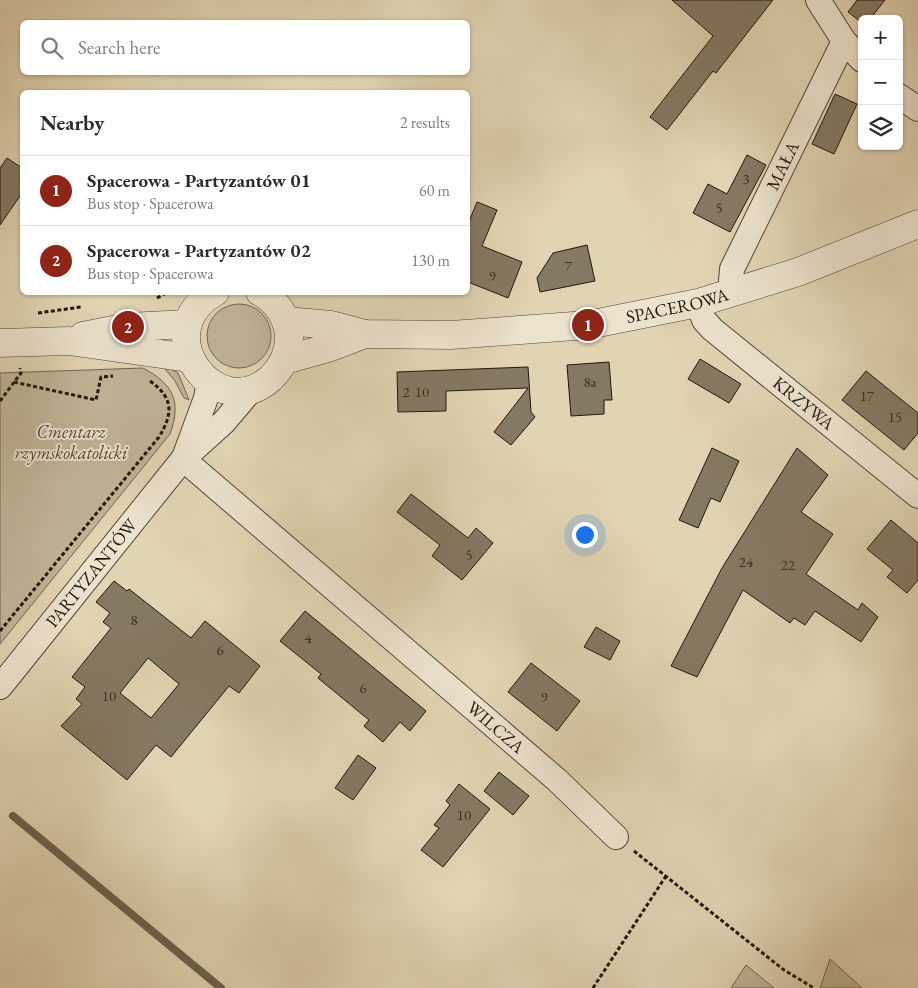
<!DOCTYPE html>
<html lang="en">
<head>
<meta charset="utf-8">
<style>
  body { margin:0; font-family:"EB Garamond",serif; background:#f7f7f7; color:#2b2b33 }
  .controls { position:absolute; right:15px; top:15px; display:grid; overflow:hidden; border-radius:8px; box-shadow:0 1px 4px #0004 }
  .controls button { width:45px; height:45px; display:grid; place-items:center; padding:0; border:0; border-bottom:1px solid #e1e1e2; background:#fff; color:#2b2b33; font:25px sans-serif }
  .you { position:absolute; left:584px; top:534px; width:18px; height:18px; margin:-12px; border:4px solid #fff; border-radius:50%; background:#1a73e8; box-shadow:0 0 0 8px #1a73e833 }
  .badge { display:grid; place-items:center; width:32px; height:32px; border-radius:50%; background:#8f2418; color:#fff; font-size:16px; font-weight:700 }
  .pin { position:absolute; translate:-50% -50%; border:2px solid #fff; box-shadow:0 1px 5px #0006 }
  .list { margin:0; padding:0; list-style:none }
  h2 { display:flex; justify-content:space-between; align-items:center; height:65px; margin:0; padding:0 20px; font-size:21px }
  h2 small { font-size:16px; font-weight:400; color:#7c7c81 }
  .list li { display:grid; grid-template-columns:32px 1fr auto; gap:15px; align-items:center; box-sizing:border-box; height:70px; padding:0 20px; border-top:1px solid #e1e1e2 }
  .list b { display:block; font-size:19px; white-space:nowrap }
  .list p { margin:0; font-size:16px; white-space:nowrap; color:#7c7c81 }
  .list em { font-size:16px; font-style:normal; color:#7c7c81 }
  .icon { flex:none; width:28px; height:28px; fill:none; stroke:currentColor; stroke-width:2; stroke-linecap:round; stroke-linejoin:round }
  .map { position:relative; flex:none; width:918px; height:988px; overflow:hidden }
  .search { position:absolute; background:#fff; box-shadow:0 1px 4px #0004; left:20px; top:20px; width:450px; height:55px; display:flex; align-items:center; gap:12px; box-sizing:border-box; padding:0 18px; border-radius:8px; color:#7c7c81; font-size:19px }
  .panel { position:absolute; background:#fff; box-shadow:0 1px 4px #0004; left:20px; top:90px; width:450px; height:205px; border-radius:8px }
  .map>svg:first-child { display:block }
  .green { fill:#c0b497; stroke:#706652 }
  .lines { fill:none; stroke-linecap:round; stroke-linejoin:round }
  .stream { stroke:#6c624e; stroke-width:8 }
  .building { fill:#847963; stroke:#20170c; fill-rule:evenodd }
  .minor-casing { stroke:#504636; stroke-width:26 }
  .tertiary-casing { stroke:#504636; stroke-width:29 }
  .path { stroke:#20170c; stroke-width:3; stroke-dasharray:4 2.5; stroke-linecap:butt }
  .minor { stroke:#ece3ce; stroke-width:24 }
  .tertiary { stroke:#ece3ce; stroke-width:28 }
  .labels { text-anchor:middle; stroke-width:4; stroke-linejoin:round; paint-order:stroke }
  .number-label { font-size:15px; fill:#393022 }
  .street-label { font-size:18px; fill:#20170c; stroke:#ece3ce }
  .park-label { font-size:18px; font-style:italic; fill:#504636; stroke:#ece3ce }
</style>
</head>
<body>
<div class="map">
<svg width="918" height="988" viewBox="0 0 918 988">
  <rect width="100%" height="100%" fill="#e1d4b3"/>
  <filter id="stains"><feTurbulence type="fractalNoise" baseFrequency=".004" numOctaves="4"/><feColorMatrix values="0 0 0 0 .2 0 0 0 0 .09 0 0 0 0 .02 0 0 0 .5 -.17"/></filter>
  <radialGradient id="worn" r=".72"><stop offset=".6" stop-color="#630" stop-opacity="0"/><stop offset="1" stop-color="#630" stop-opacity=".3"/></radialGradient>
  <g class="green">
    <circle cx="239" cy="336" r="32"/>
    <path d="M 160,363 L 178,373 L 189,400 L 184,398 L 175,381 Z"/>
    <path d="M 143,368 C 173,384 182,401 170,434 L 0,644 L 0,373 Z"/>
    <path d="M 830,959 L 862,988 L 820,988 Z"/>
    <path d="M 746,965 L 774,988 L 731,988 Z"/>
  </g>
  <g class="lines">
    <path class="stream" d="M 13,816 L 221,988"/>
  </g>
  <g class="building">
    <path d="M 672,0 L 773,0 L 716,73 L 713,71 L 667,130 L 650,117 L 713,36 Z"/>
    <path d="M 857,0 L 885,0 L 870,19 L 862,19 L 862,23 L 848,12 Z"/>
    <path d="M 835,94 L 857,104 L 834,154 L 812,144 Z"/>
    <path d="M 747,155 L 766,165 L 730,232 L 693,213 L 708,184 L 727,194 Z"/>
    <path d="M 7,158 L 22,168 L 22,193 L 0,225 L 0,168 Z"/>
    <path d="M 477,202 L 497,210 L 482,246 L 522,262 L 508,298 L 468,282 L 468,224 Z"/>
    <path d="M 587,245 L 595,281 L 540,292 L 537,278 L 553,253 Z"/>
    <path d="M 700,359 L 741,384 L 729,403 L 688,379 Z"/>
    <path d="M 609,362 L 612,400 L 604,400 L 604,414 L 571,416 L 567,365 Z"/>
    <path d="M 528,367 L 531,412 L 535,417 L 511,445 L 494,432 L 528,388 L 446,391 L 446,411 L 398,412 L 397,372 Z"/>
    <path d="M 866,371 L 918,413 L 918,433 L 904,450 L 842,400 Z"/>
    <path d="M 712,448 L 739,461 L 720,502 L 711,498 L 698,528 L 679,520 Z"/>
    <path d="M 797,448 L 828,475 L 801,512 L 833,534 L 806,574 L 858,610 L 862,603 L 878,617 L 861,642 L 815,611 L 805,625 L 794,618 L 790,623 L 743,590 L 697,677 L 671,666 L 722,568 Z"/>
    <path d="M 411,494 L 468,538 L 476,528 L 493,543 L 462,580 L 432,556 L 440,545 L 397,512 Z"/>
    <path d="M 891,520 L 918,543 L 918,580 L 907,593 L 887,577 L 893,570 L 867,549 Z"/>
    <path d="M 114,581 L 127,591 L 129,589 L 191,638 L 205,621 L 260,666 L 239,693 L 229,686 L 171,757 L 156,745 L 127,780 L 61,726 L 82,704 L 76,699 L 85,687 L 72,677 L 111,628 L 103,622 L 110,613 L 96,602 ZM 148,658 L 179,684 L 151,718 L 120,693 Z"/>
    <path d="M 305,611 L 426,711 L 410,731 L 400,722 L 383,742 L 364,726 L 369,720 L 318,678 L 321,674 L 280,641 Z"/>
    <path d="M 596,627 L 620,641 L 610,660 L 584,647 Z"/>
    <path d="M 531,663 L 580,701 L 557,731 L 508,692 Z"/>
    <path d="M 358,755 L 376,768 L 353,800 L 335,788 Z"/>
    <path d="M 499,772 L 529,796 L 513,815 L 484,791 Z"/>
    <path d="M 459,784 L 490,809 L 443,867 L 421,850 L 439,828 L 434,825 L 450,805 L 446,801 Z"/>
  </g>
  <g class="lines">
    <defs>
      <g id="minor">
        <path d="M 818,0 L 844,41 L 862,60"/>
        <path d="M 899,96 L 918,109"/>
        <path id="s1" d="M 730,293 L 732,269 L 844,41"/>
        <path id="s2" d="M 698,303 L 704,320 L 712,329 L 918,496"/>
        <path d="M 185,455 L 206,398 L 209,382"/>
        <path id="s3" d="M 183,459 L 557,780 L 616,837"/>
        <path id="s4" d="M 0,687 L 183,459 L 224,422 L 252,389"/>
      </g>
      <g id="tertiary">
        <path d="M 215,292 C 145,332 217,427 271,378 C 282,367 289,354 289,338 C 289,319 277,301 260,292"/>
        <path id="s5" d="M 286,321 L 331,325 L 365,334 L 451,335 L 588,325 L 698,303 L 798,272 L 918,224"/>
        <path d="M 83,336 L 128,327 L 188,324"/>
        <path d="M 0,343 L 69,341 L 189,358"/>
        <path d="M 285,360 L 331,347 L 365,334"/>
      </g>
    </defs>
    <use href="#minor" class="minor-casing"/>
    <use href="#tertiary" class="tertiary-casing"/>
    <g class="path">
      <path d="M 157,298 L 168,292"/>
      <path d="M 38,313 L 81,307"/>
      <path d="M 14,382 L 96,400 L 101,377 L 113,376"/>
      <path d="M 0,401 L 21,373 L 20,368"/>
      <path d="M 0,631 L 159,437 C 173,414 174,398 150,381"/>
      <path d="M 634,851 L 784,970 L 814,988"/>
      <path d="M 593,988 L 666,876"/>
    </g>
    <use href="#minor" class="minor"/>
    <use href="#tertiary" class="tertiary"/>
  </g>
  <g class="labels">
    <g class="number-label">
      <text x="746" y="184">3</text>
      <text x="719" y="213">5</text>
      <text x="568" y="271">7</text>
      <text x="492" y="281">9</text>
      <text x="590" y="387">8a</text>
      <text x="406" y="397">2</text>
      <text x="422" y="397">10</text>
      <text x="867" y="401">17</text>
      <text x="895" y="422">15</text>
      <text x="469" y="560">5</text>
      <text x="746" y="567">24</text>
      <text x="788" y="570">22</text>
      <text x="134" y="625">8</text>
      <text x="308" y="643">4</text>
      <text x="220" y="655">6</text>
      <text x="363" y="693">6</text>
      <text x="109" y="701">10</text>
      <text x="544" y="702">9</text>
      <text x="464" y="820">10</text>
    </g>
    <g class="street-label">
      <text dy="6" stroke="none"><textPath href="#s1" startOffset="139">MAŁA</textPath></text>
      <text dy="6" stroke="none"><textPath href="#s5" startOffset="395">SPACEROWA</textPath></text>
      <text dy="6" stroke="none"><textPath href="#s2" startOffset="148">KRZYWA</textPath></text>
      <text dy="6" stroke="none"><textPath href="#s4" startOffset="146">PARTYZANTÓW</textPath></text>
      <text dy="6" stroke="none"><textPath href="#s3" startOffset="412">WILCZA</textPath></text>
    </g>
    <g class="park-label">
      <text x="71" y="438">Cmentarz<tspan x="71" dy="21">rzymskokatolicki</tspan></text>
    </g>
  </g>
  <rect width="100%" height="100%" filter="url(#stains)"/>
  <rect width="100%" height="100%" fill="url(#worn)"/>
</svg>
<div class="controls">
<button>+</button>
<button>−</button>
<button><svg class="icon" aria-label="layers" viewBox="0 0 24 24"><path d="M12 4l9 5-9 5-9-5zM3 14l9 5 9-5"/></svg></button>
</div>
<div class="you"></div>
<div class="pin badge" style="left:588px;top:325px">1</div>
<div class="pin badge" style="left:128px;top:327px">2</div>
<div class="search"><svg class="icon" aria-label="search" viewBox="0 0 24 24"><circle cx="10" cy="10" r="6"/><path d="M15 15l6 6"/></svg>Search here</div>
<section class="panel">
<h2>Nearby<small>2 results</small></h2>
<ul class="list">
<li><span class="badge">1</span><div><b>Spacerowa - Partyzantów 01</b><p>Bus stop · Spacerowa</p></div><em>60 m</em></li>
<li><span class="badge">2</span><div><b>Spacerowa - Partyzantów 02</b><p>Bus stop · Spacerowa</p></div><em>130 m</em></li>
</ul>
</section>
</div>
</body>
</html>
